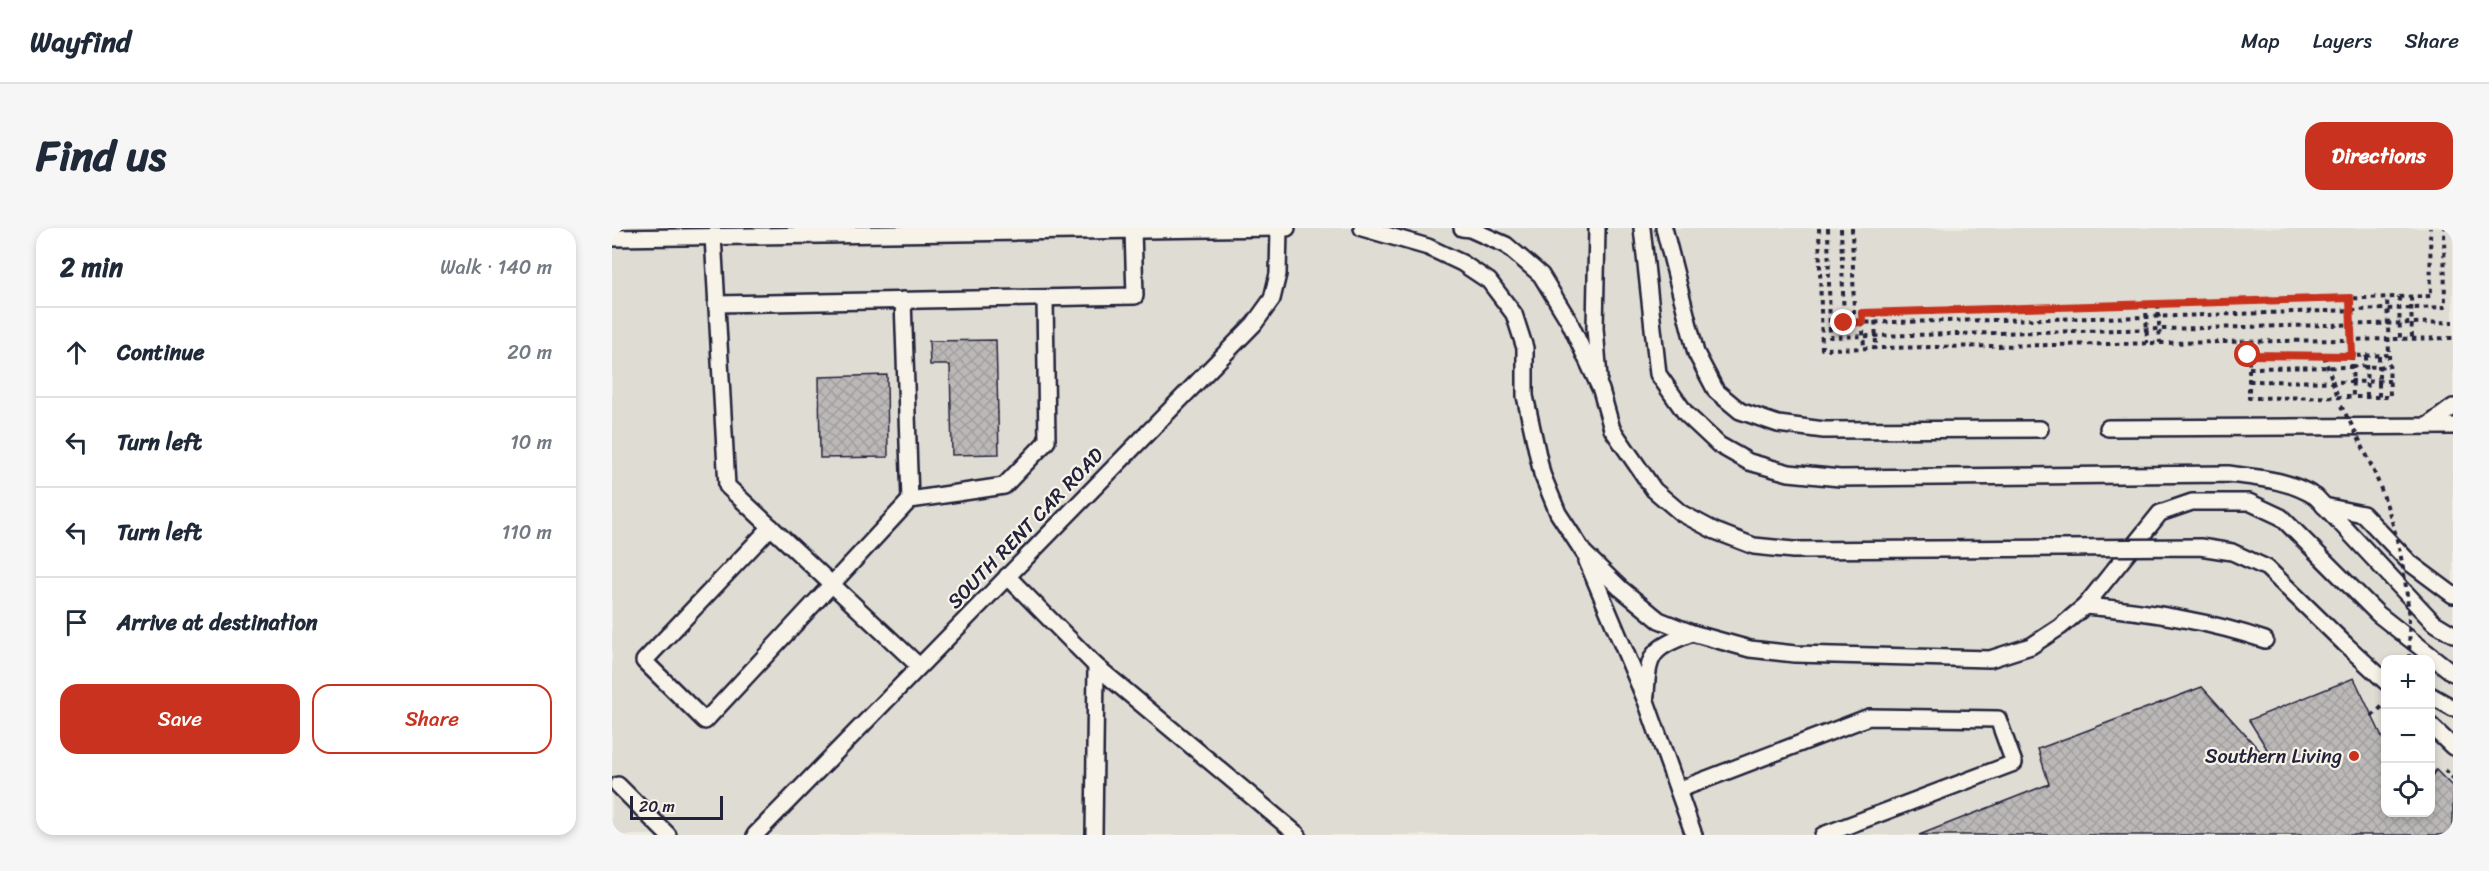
<!DOCTYPE html>
<html lang="en">
<head>
<meta charset="utf-8">
<style>
  body { margin:0; font-family:Sriracha,sans-serif; background:#f6f6f7; color:#1f2937 }
  .controls { position:absolute; right:18px; bottom:18px; display:grid; overflow:hidden; border-radius:12px; box-shadow:0 3px 9px #0003 }
  .controls button { width:54px; height:54px; display:grid; place-items:center; padding:0; border:0; border-bottom:2px solid #e0e1e3; background:#fff; color:#1f2937; font:30px sans-serif }
  .scale { position:absolute; left:18px; bottom:15px; width:93px; box-sizing:border-box; padding-left:6px; border:3px solid #22223b; border-top:0; font-size:16px; line-height:21px; white-space:nowrap; color:#22223b; -webkit-text-stroke:4px #f7f3e8; paint-order:stroke }
  .stop { position:absolute; width:18px; height:18px; margin:-14px; border:4px solid #c8321e; border-radius:50%; background:#fff }
  .stop.end { background:#c8321e; border-color:#fff; box-shadow:0 2px 6px #0008 }
  .list { margin:0; padding:0; list-style:none }
  h2 { display:flex; justify-content:space-between; align-items:center; height:78px; margin:0; padding:0 24px; font-size:26px }
  h2 small { font-size:20px; font-weight:400; color:#747a83 }
  .list li { display:grid; grid-template-columns:39px 1fr auto; gap:18px; align-items:center; box-sizing:border-box; height:90px; padding:0 24px; border-top:2px solid #e0e1e3 }
  .list b { display:block; font-size:22px; white-space:nowrap }
  .list em { font-size:20px; font-style:normal; color:#747a83 }
  .actions { display:flex; gap:12px; padding:18px 24px }
  .actions a { flex:1; padding:14px 0; border:2px solid #c8321e; border-radius:18px; text-align:center; font-size:21px; color:#c8321e }
  .actions .main { background:#c8321e; color:#fff }
  .icon { flex:none; width:33px; height:33px; fill:none; stroke:currentColor; stroke-width:2; stroke-linecap:round; stroke-linejoin:round }
  .map { position:relative; flex:none; width:1841px; height:607px; overflow:hidden; border-radius:18px }
  header { display:flex; align-items:center; gap:36px; box-sizing:border-box; height:84px; padding:0 30px; background:#fff; border-bottom:2px solid #e0e1e3 }
  header strong { font-size:28px }
  nav { display:flex; gap:33px; margin-inline-start:auto; font-size:21px }
  .intro { display:flex; align-items:center; justify-content:space-between; box-sizing:border-box; height:144px; padding:0 36px }
  h1 { margin:0; font-size:42px }
  .button { padding:15px 27px; border-radius:18px; background:#c8321e; color:#fff; font-size:21px; font-weight:700 }
  main { display:flex; gap:36px; padding:0 36px }
  aside { flex:1; background:#fff; border-radius:18px; box-shadow:0 3px 9px #0003 }
  .map>svg:first-child { display:block }
  .built { fill:#dfdcd4; fill-rule:evenodd }
  .building { fill:url(#building-cross-hatch); stroke:#22223b; stroke-width:1.5 }
  .lines { fill:none; stroke-linecap:round; stroke-linejoin:round }
  .lane-casing { stroke:#22223b; stroke-width:20 }
  .path { stroke:#22223b; stroke-width:4; stroke-dasharray:4.5 4.5; stroke-linecap:butt }
  .lane { stroke:#f7f3e8; stroke-width:15 }
  .lane-bridge-casing { stroke:#22223b; stroke-width:20; stroke-linecap:butt }
  .path-bridge { stroke:#22223b; stroke-width:4; stroke-dasharray:4.5 4.5; stroke-linecap:butt }
  .lane-bridge { stroke:#f7f3e8; stroke-width:15 }
  .route { stroke:#c8321e; stroke-width:8 }
  .poi-dot { fill:#c8321e; stroke:#f7f3e8; stroke-width:2 }
  .labels { text-anchor:middle; stroke-width:4.5; stroke-linejoin:round; paint-order:stroke }
  .street-label { font-size:20px; fill:#22223b; stroke:#f7f3e8 }
  .poi-label { font-size:20px; fill:#22223b; stroke:#f7f3e8; text-anchor:end }
</style>
</head>
<body>
<header>
<strong>Wayfind</strong>
<nav><a>Map</a><a>Layers</a><a>Share</a></nav>
</header>
<div class="intro"><h1>Find us</h1><a class="button">Directions</a></div>
<main>
<aside>
<h2>2 min<small>Walk · 140 m</small></h2>
<ul class="list">
<li><svg class="icon" aria-label="ahead" viewBox="0 0 24 24"><path d="M12 20V5M6 11l6-6 6 6"/></svg><div><b>Continue</b></div><em>20 m</em></li>
<li><svg class="icon" aria-label="left" viewBox="0 0 24 24"><path d="M17 20v-9H6M10 6l-5 5 5 5"/></svg><div><b>Turn left</b></div><em>10 m</em></li>
<li><svg class="icon" aria-label="left" viewBox="0 0 24 24"><path d="M17 20v-9H6M10 6l-5 5 5 5"/></svg><div><b>Turn left</b></div><em>110 m</em></li>
<li><svg class="icon" aria-label="arrive" viewBox="0 0 24 24"><path d="M6 21V4h12l-3 4 3 4H6"/></svg><div><b>Arrive at destination</b></div></li>
</ul>
<div class="actions"><a class="main">Save</a><a>Share</a></div>
</aside>
<div class="map">
<svg width="1841" height="607" viewBox="0 0 1841 607">
  <defs>
    <pattern id="building-cross-hatch" width="8" height="8" patternUnits="userSpaceOnUse" patternTransform="scale(1.5)"><rect width="8" height="8" fill="#bbb8b7"/><path d="M0 0l8 8M0 8l8-8" fill="none" stroke="#a09e9e"/></pattern>
  </defs>
  <rect width="100%" height="100%" fill="#eeebe1"/>
  <filter id="ink" filterUnits="userSpaceOnUse"><feTurbulence type="fractalNoise" baseFrequency=".0167" numOctaves="2"/><feDisplacementMap in="SourceGraphic" scale="12" xChannelSelector="R" yChannelSelector="G"/><feConvolveMatrix kernelMatrix="1 2 1 2 8 2 1 2 1" color-interpolation-filters="sRGB"/></filter>
  <g filter="url(#ink)">
    <path class="built" d="M 0,0 L 1841,0 L 1841,607 L 0,607 ZM 1774,431 L 1818,431 L 1818,584 L 1774,584 Z"/>
    <g class="building">
      <path d="M 384,112 L 387,226 L 340,227 L 338,137 L 318,137 L 317,113 Z"/>
      <path d="M 275,147 L 276,229 L 208,230 L 207,149 Z"/>
      <path d="M 1742,450 L 1774,517 L 1774,584 L 1818,584 L 1818,551 L 1824,542 L 1841,559 L 1841,607 L 1307,607 L 1437,556 L 1426,521 L 1590,459 L 1649,524 L 1655,521 L 1637,492 Z"/>
    </g>
    <g class="lines">
      <defs>
        <g id="lane">
          <path d="M 750,0 L 816,19 L 850,35 L 877,53 L 902,86 L 913,120 L 913,168 L 930,246 L 946,285 L 972,325 L 1008,360 L 1047,392 L 1080,405 L 1138,421 L 1183,426 L 1378,431 L 1419,418 L 1448,399 L 1473,378 L 1548,285 L 1580,274 L 1637,274 L 1669,289 L 1766,386 L 1841,445"/>
          <path d="M 850,0 L 858,1 L 894,17 L 929,47 L 957,93 L 989,162 L 1000,201"/>
          <path d="M 985,0 L 983,100 L 987,150"/>
          <path d="M 1030,0 L 1046,146 L 1074,186 L 1107,217 L 1137,234 L 1177,245 L 1228,250 L 1616,246 C 1648,250 1677,252 1704,269 L 1821,394 L 1841,406"/>
          <path d="M 1052,0 L 1084,125 L 1104,163 L 1128,183 L 1166,196 L 1212,202 L 1428,201"/>
          <path d="M 101,8 L 115,258 L 307,438"/>
          <path d="M 0,10 L 675,0"/>
          <path d="M 291,72 L 298,272"/>
          <path d="M 104,76 L 523,68 L 521,2"/>
          <path d="M 1815,198 L 1841,179"/>
          <path d="M 1496,200 L 1841,198"/>
          <path d="M 1712,278 L 1751,286 L 1798,335 L 1841,367"/>
          <path d="M 159,299 L 32,433 L 93,493 L 298,272 L 392,258 L 435,213 L 433,70"/>
          <path d="M 975,333 L 1034,473 L 1082,607"/>
          <path d="M 395,348 L 484,438 L 686,607"/>
          <path d="M 1473,378 C 1534,383 1594,392 1653,412"/>
          <path d="M 1733,416 L 1774,454"/>
          <path d="M 1034,467 C 1036,424 1040,421 1080,405"/>
          <path d="M 1818,467 L 1841,480"/>
          <path d="M 1818,497 L 1841,519"/>
          <path d="M 6,557 L 56,607"/>
          <path d="M 1066,562 L 1257,489 L 1386,491 L 1402,535 L 1211,607"/>
          <path d="M 143,607 L 642,96 L 660,71 L 666,46 L 667,0"/>
          <path d="M 482,607 L 484,438"/>
        </g>
      </defs>
      <use href="#lane" class="lane-casing"/>
      <g class="path">
        <path d="M 1207,0 L 1210,121 L 1841,110"/>
        <path d="M 1216,0 L 1218,109 L 1841,94"/>
        <path d="M 1229,0 L 1232,95 L 1535,89 L 1833,79 L 1832,0"/>
        <path d="M 1240,0 L 1242,85 L 1819,68 L 1818,0"/>
        <path d="M 1787,69 L 1788,111"/>
        <path d="M 1799,69 L 1800,111"/>
        <path d="M 1738,70 L 1740,128 L 1777,127 L 1775,69"/>
        <path d="M 1534,76 L 1535,115"/>
        <path d="M 1546,76 L 1548,115"/>
        <path d="M 1263,84 L 1264,120"/>
        <path d="M 1250,85 L 1252,120"/>
        <path d="M 1740,127 L 1741,169 L 1778,169 L 1777,127"/>
        <path d="M 1712,128 L 1726,169"/>
        <path d="M 1740,128 L 1637,127 L 1637,170 L 1741,169"/>
        <path d="M 1754,128 L 1755,169"/>
        <path d="M 1767,128 L 1767,169"/>
        <path d="M 1740,138 L 1767,139 L 1778,137"/>
        <path d="M 1637,140 L 1740,139"/>
        <path d="M 1741,151 L 1741,154 L 1778,153"/>
        <path d="M 1637,153 L 1741,154"/>
        <path d="M 1760,488 L 1773,476"/>
        <path d="M 1833,542 L 1841,550"/>
      </g>
      <use href="#lane" class="lane"/>
      <defs>
        <path id="lane-bridge" d="M 1000,201 L 1042,262 L 1069,285 L 1103,303 L 1142,318 L 1181,322 L 1588,319 L 1620,324 L 1655,340 L 1733,416"/>
      </defs>
      <use href="#lane-bridge" class="lane-bridge-casing"/>
      <path class="path-bridge" d="M 1729,178 C 1775,258 1801,338 1797,431"/>
      <use href="#lane-bridge" class="lane-bridge"/>
    </g>
  </g>
  <g class="lines" filter="url(#ink)">
    <path class="route" d="M 1232,95 L 1251,94 L 1250,85 L 1738,70 L 1740,128 L 1636,127"/>
  </g>
  <circle class="poi-dot" cx="1742" cy="528" r="6"/>
  <g class="labels">
    <g class="street-label">
      <text transform="translate(413 300) rotate(-46)" y="7">SOUTH RENT CAR ROAD</text>
    </g>
    <g class="poi-label">
      <text x="1730" y="535">Southern Living</text>
    </g>
  </g>
</svg>
<div class="controls">
<button>+</button>
<button>−</button>
<button><svg class="icon" aria-label="locate" viewBox="0 0 24 24"><circle cx="12" cy="12" r="6"/><path d="M12 2v4M12 18v4M2 12h4M18 12h4"/></svg></button>
</div>
<div class="scale">20 m</div>
<div class="stop" style="left:1636px;top:127px"></div>
<div class="stop end" style="left:1232px;top:95px"></div>
</div>
</main>
</body>
</html>
